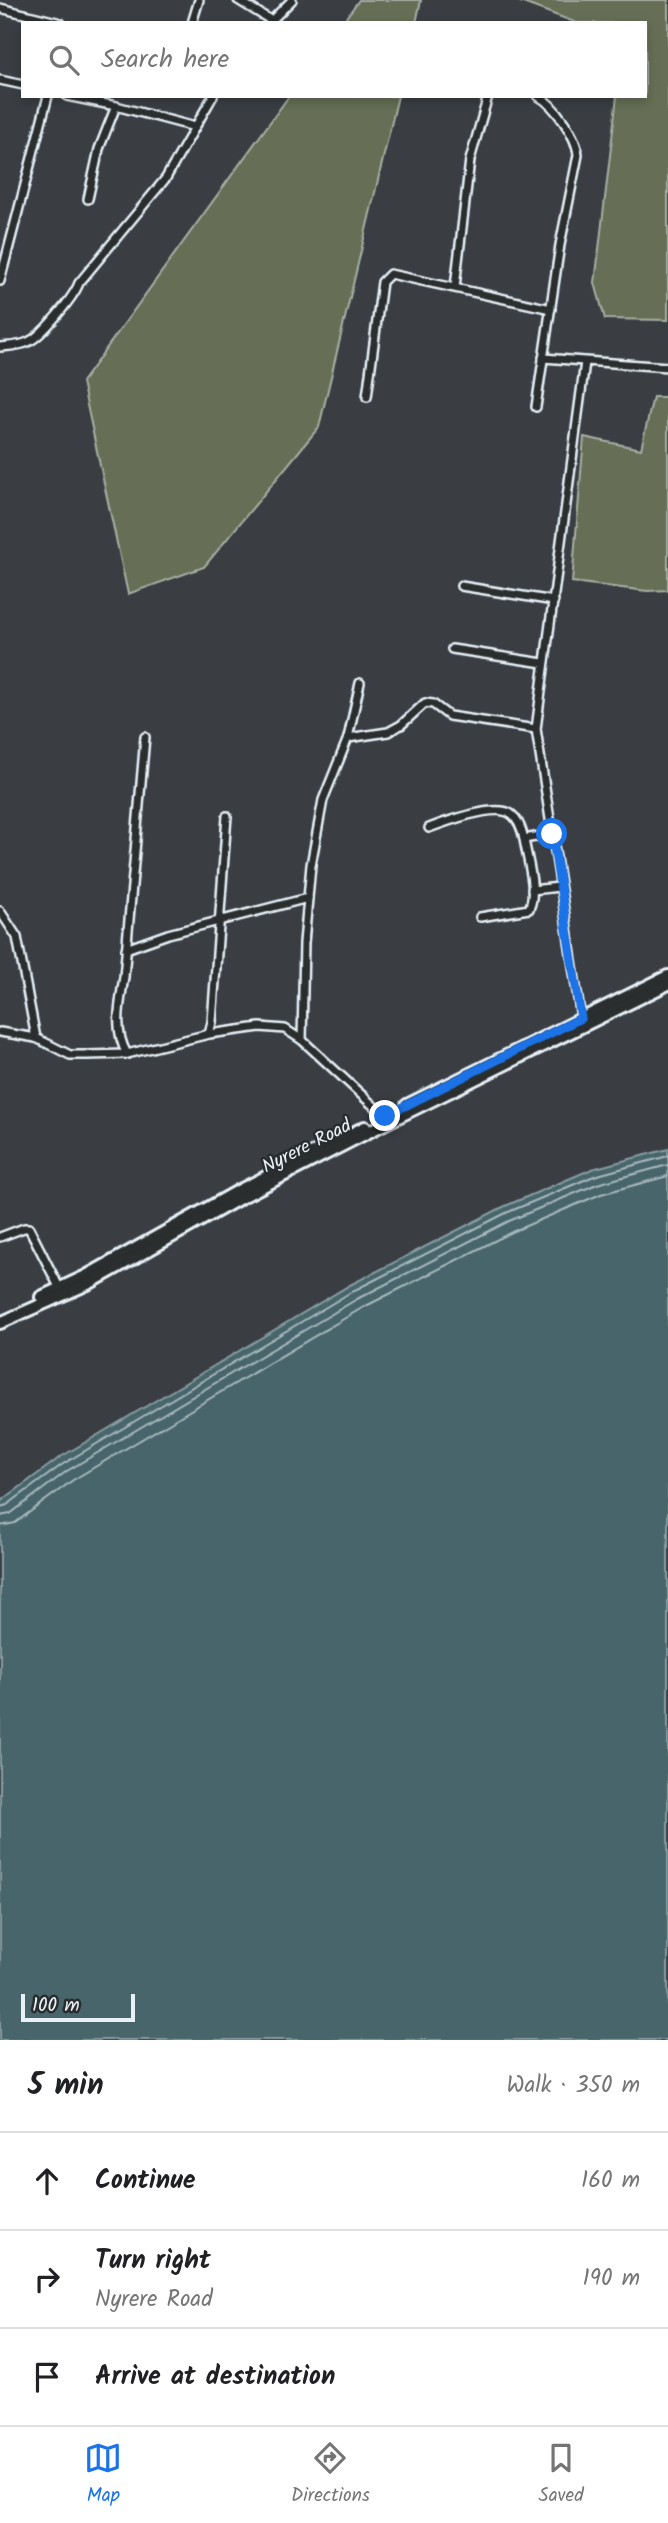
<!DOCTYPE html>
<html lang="en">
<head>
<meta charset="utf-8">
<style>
  body { margin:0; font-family:Kalam,sans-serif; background:#f6f6f6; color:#202124 }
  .scale { position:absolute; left:21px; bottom:18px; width:114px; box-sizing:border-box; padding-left:7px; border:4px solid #e8f1f8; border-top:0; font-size:19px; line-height:24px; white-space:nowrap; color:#e8f1f8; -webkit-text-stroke:5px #2a2d2e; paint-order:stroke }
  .stop { position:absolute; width:21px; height:21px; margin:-16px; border:5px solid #1a73e8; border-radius:50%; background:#fff }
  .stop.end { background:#1a73e8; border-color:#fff; box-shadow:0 2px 7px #0008 }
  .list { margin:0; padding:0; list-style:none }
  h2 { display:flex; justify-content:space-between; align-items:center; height:91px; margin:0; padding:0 28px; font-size:30px }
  h2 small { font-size:23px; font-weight:400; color:#757577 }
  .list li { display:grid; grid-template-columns:46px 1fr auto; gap:21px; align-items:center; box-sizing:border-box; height:98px; padding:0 28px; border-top:2px solid #e0e0e0 }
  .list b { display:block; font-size:26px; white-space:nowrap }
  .list p { margin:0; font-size:23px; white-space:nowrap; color:#757577 }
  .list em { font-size:23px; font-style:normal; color:#757577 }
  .icon { flex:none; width:38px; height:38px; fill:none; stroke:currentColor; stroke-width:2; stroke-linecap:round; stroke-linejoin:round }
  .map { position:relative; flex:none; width:668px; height:2040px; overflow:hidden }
  .search { position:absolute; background:#fff; box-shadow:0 4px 10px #0003; left:21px; right:21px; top:21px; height:77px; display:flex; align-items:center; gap:18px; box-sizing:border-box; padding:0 24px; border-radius:0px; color:#757577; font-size:26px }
  .sheet { height:385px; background:#fff }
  nav { display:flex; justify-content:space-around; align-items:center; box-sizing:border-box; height:98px; border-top:2px solid #e0e0e0; background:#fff; font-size:19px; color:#757577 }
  nav a { display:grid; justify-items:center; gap:4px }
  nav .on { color:#1a73e8 }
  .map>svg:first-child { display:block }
  .green { fill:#666e54; stroke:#a7b0a6; stroke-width:2 }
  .water { fill:#47656a; stroke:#879da3; stroke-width:2 }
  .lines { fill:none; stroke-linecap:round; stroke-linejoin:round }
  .shore { stroke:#a8b9bf; stroke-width:2 }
  .street-casing { stroke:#e8f1f8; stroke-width:12 }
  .primary-casing { stroke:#e8f1f8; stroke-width:16 }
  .street { stroke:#2a2d2e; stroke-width:7 }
  .primary { stroke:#2a2d2e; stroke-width:10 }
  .route { stroke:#1a73e8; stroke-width:9 }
  .labels { text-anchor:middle; stroke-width:5; stroke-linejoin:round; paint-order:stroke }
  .street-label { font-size:19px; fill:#e8f1f8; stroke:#2a2d2e }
</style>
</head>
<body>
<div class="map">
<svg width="668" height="2040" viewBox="0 0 668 2040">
  <rect width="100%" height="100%" fill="#3a3e43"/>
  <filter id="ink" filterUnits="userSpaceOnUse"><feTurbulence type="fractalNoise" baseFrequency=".0143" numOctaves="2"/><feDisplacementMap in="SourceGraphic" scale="14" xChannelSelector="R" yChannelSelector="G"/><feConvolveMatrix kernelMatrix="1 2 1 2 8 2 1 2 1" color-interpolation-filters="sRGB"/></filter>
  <g filter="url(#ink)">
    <g class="green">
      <path d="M 359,0 L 421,0 L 416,23 L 342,23 Z"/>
      <path d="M 515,0 L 668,0 L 668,320 L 605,319 L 595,283 L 617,96 L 645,96 L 645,23 L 577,23 Z"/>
      <path d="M 289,96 L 398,96 L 319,427 L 204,567 L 128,594 L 82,382 Z"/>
      <path d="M 653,397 L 668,397 L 668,590 L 647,591 L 572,582 L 584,437 L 641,449 Z"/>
    </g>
    <path class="water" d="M 668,1149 L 668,2040 L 0,2040 L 0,1502 L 59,1458 L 350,1285 L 503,1207 L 592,1169 Z"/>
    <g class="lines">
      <g class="shore">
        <path d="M 0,1507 L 7,1505 L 63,1464 L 353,1291 L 506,1213 L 594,1176 L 668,1156"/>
        <path d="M 0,1516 L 10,1514 L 67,1471 L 357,1299 L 509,1221 L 597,1184 L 668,1165"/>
        <path d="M 0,1526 L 15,1523 L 73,1480 L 362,1308 L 514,1231 L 601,1194 L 668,1176"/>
      </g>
      <defs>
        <g id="street">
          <path d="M 238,0 L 272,21"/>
          <path d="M 0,8 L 61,23"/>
          <path d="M 270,22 L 292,0"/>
          <path d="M 192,23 L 199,0"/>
          <path d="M 0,80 L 23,85"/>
          <path d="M 67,96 L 116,106 L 195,127"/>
          <path d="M 88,199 L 99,149 L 116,106"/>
          <path d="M 0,281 L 48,96"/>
          <path d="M 455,287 L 470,160 L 488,96"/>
          <path d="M 0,347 C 9,346 20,346 28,342 C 41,337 74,297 79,283 L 166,178 L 213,96"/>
          <path d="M 543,358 L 668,367"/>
          <path d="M 367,397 L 382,282 L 390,274 L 551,309"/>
          <path d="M 536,407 L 560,245 L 578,155 C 577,137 554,104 538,96"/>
          <path d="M 461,586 L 554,601"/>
          <path d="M 452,649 L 543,663"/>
          <path d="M 348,738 L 388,732 L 401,725 L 425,703 L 433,704 L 449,716 L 536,729"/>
          <path d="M 429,828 C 445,822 496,803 511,814 C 518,819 522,830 524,839 L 552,834"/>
          <path d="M 532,890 L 559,887"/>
          <path d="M 0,911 L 17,937 L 36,1038"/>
          <path d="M 480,917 L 529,909 C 538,891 527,859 524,839"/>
          <path d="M 126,949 L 168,934 L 308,898"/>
          <path d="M 581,1018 L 536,729 L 585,362"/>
          <path d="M 0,1032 L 36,1038 L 70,1055 L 87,1055 L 127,1054 L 209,1034 L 260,1027 L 285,1029 L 302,1040 L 390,1121"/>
          <path d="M 209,1034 L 212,1022 L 227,816"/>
          <path d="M 302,1040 L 304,943 L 311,865 L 323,800 L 348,738 L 360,683"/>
          <path d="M 127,1054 C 113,1029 120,1003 124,977 L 145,737"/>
          <path d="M 0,1237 L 24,1228 L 29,1228 L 60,1289"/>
        </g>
        <g id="primary">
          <path d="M 407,1105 L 668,976"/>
          <path d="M 41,1297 L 86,1276 L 238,1191 L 365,1127"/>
          <path d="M 0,1323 L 90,1283 L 242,1197 L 390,1121 L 668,984"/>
        </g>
      </defs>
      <use href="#street" class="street-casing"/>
      <use href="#primary" class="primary-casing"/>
      <use href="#street" class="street"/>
      <use href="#primary" class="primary"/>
    </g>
  </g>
  <g class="lines" filter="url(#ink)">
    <path class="route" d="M 385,1116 L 581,1018 L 552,834"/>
  </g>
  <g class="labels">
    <g class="street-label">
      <text transform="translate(306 1145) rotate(-27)" y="7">Nyrere Road</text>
    </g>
  </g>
</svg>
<div class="scale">100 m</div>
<div class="stop" style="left:552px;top:834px"></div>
<div class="stop end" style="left:385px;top:1116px"></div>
<div class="search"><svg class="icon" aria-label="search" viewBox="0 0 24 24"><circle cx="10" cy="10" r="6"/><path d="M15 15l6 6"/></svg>Search here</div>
</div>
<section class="sheet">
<h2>5 min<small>Walk · 350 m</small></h2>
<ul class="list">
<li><svg class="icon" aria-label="ahead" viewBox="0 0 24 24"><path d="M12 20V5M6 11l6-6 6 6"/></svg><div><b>Continue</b></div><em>160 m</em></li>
<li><svg class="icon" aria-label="right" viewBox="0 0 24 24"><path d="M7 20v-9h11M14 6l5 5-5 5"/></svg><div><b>Turn right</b><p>Nyrere Road</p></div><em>190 m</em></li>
<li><svg class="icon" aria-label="arrive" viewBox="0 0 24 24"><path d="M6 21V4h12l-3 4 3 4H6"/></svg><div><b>Arrive at destination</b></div></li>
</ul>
</section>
<nav>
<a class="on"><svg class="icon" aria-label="map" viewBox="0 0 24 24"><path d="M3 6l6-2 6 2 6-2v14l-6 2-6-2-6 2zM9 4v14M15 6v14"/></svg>Map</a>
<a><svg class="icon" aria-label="directions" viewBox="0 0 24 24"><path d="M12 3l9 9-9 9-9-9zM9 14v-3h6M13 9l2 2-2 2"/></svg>Directions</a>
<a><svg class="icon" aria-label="saved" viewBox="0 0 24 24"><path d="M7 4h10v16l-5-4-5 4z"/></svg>Saved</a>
</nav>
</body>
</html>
